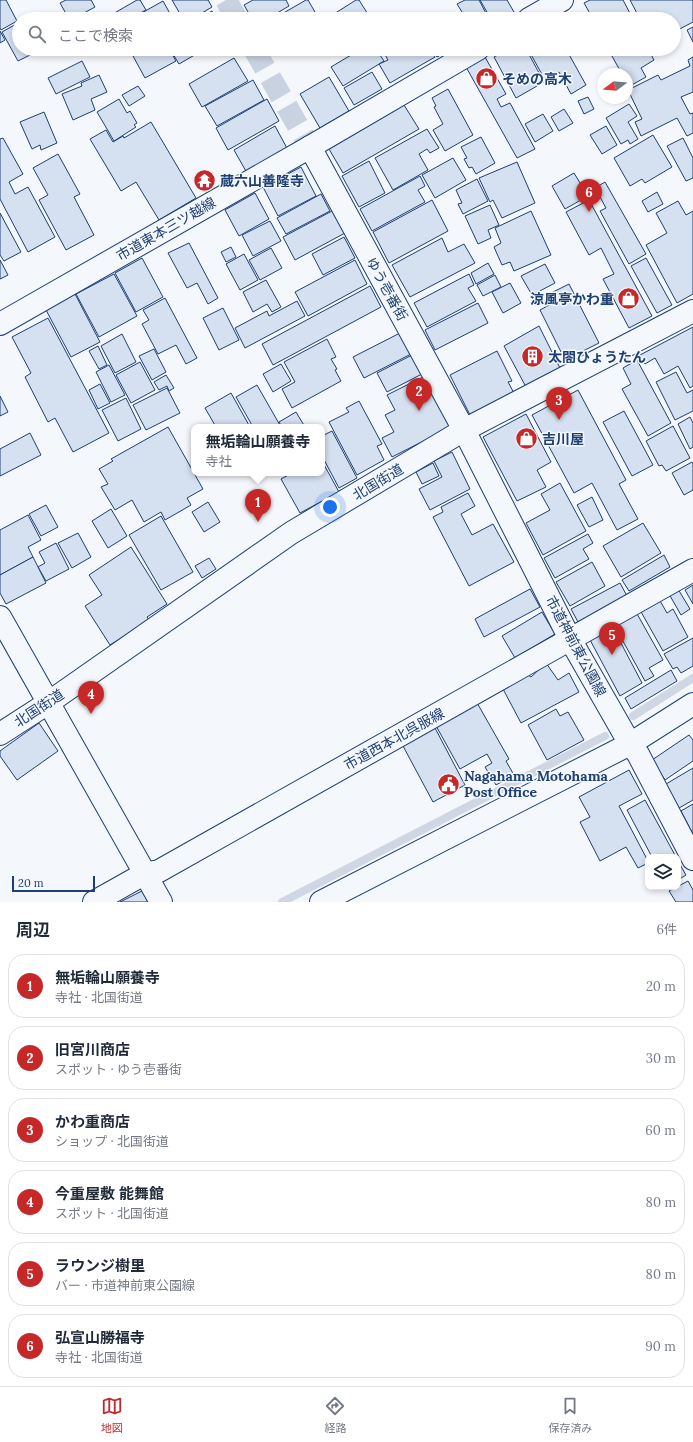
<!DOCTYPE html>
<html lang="ja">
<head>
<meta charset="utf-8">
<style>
  body { margin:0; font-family:Lora,"Noto Sans JP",serif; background:#f6f6f7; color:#1f2937 }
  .controls { position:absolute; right:12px; bottom:12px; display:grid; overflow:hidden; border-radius:8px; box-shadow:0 2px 6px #0003 }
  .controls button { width:36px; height:36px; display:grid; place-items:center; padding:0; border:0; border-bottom:1px solid #e0e1e3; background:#fff; color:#1f2937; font:20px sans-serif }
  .compass { position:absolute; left:597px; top:68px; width:36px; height:36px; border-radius:50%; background:#fff; box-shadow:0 2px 6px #0003; rotate:254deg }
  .scale { position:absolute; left:12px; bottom:10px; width:83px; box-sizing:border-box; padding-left:4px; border:2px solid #1d3f73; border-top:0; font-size:11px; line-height:14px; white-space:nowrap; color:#1d3f73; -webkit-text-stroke:3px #f4f7fb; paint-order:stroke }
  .you { position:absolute; left:330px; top:507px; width:14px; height:14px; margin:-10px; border:3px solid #fff; border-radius:50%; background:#1a73e8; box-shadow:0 0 0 6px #1a73e833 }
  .badge { display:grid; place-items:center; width:26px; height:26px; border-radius:50%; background:#c62828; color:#fff; font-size:13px; font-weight:700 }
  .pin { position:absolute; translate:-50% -33px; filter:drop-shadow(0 1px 2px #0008) }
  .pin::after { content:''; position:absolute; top:21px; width:14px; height:12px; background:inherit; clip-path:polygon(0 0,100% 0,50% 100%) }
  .popup { position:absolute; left:191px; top:424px; width:134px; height:52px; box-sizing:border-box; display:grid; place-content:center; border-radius:8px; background:#fff; filter:drop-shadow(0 1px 3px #0005); font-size:13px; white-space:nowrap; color:#747a83 }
  .popup b { font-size:15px; color:#1f2937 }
  .popup::after { content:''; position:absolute; left:50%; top:100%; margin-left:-8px; border:8px solid transparent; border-top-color:#fff }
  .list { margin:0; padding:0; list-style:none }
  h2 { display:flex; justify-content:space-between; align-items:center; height:52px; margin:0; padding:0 16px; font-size:17px }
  h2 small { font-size:13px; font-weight:400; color:#747a83 }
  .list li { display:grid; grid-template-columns:26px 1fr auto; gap:12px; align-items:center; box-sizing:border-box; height:64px; margin:0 8px 8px; padding:0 8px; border:1px solid #e0e1e3; border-radius:16px }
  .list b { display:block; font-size:15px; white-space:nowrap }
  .list p { margin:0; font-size:13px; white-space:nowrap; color:#747a83 }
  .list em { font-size:13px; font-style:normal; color:#747a83 }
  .icon { flex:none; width:22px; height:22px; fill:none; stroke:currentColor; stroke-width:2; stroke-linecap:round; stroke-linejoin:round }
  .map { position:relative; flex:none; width:693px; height:902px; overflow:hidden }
  .search { position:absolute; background:#fff; box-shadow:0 2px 6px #0003; left:12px; right:12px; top:12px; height:44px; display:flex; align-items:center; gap:10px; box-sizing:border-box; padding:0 14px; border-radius:22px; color:#747a83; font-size:15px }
  .sheet { height:484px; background:#fff }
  nav { display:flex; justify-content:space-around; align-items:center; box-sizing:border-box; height:56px; border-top:1px solid #e0e1e3; background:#fff; font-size:11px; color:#747a83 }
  nav a { display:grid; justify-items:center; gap:2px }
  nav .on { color:#c62828 }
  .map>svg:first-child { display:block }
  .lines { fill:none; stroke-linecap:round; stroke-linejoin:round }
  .stream { stroke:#cfd7e4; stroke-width:8 }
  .building { fill:#d5e0f0; stroke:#1d3f73 }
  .street-tunnel { stroke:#c9d2e0; stroke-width:22; stroke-dasharray:22 11; stroke-linecap:butt }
  .street-casing { stroke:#1d3f73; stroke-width:24 }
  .secondary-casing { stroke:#1d3f73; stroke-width:24 }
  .street { stroke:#f4f7fb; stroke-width:22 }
  .secondary { stroke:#f4f7fb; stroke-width:22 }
  .labels { text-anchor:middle; stroke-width:3; stroke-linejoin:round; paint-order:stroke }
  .poi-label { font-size:14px; font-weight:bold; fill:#1d3f73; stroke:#f4f7fb; text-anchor:start }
  .street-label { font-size:14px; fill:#1d3f73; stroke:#f4f7fb }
</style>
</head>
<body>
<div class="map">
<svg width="693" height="902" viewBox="0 0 693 902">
  <rect width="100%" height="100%" fill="#f4f7fb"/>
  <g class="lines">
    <g class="stream">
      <path d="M 633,716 L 693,678"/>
      <path d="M 282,902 L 605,736"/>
    </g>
  </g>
  <g class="building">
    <path d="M 0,0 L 6,0 L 17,21 L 1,30 L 0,28 Z"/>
    <path d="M 66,0 L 91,0 L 95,7 L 73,19 L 69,19 L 60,3 Z"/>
    <path d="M 137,0 L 140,0 L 146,10 L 129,19 L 104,19 Z"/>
    <path d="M 172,0 L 208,0 L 212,7 L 192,19 L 183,19 Z"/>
    <path d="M 253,0 L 286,0 L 289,6 L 267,19 L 252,19 L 244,5 Z"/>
    <path d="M 306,0 L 308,0 L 319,19 L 273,19 Z"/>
    <path d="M 356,0 L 359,0 L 371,19 L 326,19 Z"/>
    <path d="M 465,0 L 479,0 L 489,19 L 462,19 L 459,14 L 462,12 L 457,4 Z"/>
    <path d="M 480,0 L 507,0 L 514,12 L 502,19 L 491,19 Z"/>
    <path d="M 590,0 L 623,0 L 633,19 L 593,19 L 584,3 Z"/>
    <path d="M 630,0 L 693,0 L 693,22 L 674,32 L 674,19 L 640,19 Z"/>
    <path d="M 163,1 L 173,19 L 131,19 Z"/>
    <path d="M 212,11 L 216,19 L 198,19 Z"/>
    <path d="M 18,23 L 19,25 L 19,49 L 32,49 L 34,53 L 18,61 L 2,32 Z"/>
    <path d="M 693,27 L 693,42 L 687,30 Z"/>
    <path d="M 0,31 L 5,40 L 0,43 Z"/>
    <path d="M 89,49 L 100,49 L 91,54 Z"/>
    <path d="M 126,49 L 139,49 L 129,55 Z"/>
    <path d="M 146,49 L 169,49 L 176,61 L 145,78 L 133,56 Z"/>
    <path d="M 170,49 L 205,49 L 179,64 Z"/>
    <path d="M 361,49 L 376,49 L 384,61 L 343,86 L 331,67 Z"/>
    <path d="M 382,49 L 430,49 L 435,57 L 390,83 L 379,64 L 388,60 Z"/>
    <path d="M 432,49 L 451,49 L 437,57 Z"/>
    <path d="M 509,49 L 526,49 L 544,82 L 516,98 L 494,57 Z"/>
    <path d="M 528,49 L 566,49 L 586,85 L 571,94 L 559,72 L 545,80 Z"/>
    <path d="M 608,49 L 648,49 L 654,60 L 641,68 L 646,77 L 628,87 L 627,74 L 622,74 Z"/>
    <path d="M 485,57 L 506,94 L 497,99 L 501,107 L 510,103 L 535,149 L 517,158 L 466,67 Z"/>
    <path d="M 693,57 L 693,92 L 681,97 L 690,114 L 693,113 L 693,133 L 687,136 L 677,118 L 641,136 L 635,122 L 642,119 L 628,90 L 658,75 L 661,80 L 690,66 L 688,60 Z"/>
    <path d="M 234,58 L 248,81 L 202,107 L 189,84 Z"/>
    <path d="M 82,61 L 90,77 L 56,94 L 48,78 Z"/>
    <path d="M 372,72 L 382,89 L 354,105 L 344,88 Z"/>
    <path d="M 99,75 L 107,92 L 91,99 L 95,110 L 73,120 L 62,94 L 82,86 L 81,83 Z"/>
    <path d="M 329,77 L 349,111 L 320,128 L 300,94 Z"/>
    <path d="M 253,80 L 264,100 L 217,126 L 205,106 Z"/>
    <path d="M 138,86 L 145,96 L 129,106 L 122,95 Z"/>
    <path d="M 448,89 L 473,135 L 445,151 L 433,130 L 443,124 L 434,107 L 436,106 L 432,98 Z"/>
    <path d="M 588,97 L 594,109 L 584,114 L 578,101 Z"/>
    <path d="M 119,99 L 127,113 L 130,111 L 137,123 L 134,125 L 136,127 L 114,141 L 97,112 Z"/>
    <path d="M 267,99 L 279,121 L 228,150 L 216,128 Z"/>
    <path d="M 629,104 L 637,116 L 628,122 L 638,139 L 630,144 L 628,140 L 621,144 L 606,118 Z"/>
    <path d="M 404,105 L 419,129 L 343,173 L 329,149 Z"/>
    <path d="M 564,109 L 573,123 L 559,131 L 551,117 Z"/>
    <path d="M 44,112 L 57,143 L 41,150 L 40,145 L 32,149 L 20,122 Z"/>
    <path d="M 543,114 L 553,131 L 535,142 L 525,124 Z"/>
    <path d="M 151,122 L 196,198 L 159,220 L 136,182 L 121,191 L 90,139 L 106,130 L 113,142 L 123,136 L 124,138 Z"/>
    <path d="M 275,126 L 288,150 L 247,173 L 234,150 Z"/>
    <path d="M 606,126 L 617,145 L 602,154 L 590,135 Z"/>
    <path d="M 427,129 L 439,148 L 430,153 L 427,149 L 419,154 L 428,170 L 393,190 L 375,158 Z"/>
    <path d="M 653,135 L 672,167 L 645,183 L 642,179 L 630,186 L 614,158 Z"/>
    <path d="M 481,137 L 495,163 L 476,174 L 472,167 L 469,168 L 464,159 L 467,158 L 461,147 Z"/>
    <path d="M 3,138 L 23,174 L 9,182 L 15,194 L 28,187 L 55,237 L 28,252 L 0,199 L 0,139 Z"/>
    <path d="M 683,138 L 693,158 L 693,178 L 686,181 L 667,146 Z"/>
    <path d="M 58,154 L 80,194 L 74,197 L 94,235 L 66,250 L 39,200 L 48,195 L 33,168 Z"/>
    <path d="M 453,158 L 466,180 L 435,198 L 422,175 Z"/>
    <path d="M 369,161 L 385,193 L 359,207 L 342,176 Z"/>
    <path d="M 517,162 L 535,203 L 502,218 L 493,200 L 490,202 L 479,178 Z"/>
    <path d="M 301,167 L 316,196 L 278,216 L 263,187 Z"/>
    <path d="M 574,173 L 588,196 L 565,209 L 552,186 Z"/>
    <path d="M 420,176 L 425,186 L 418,190 L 425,202 L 372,231 L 360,209 Z"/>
    <path d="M 477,179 L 488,201 L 463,214 L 458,204 L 462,203 L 456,190 Z"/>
    <path d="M 605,182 L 646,254 L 629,264 L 600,211 L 606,208 L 595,188 Z"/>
    <path d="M 657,192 L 663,204 L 648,212 L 642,201 Z"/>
    <path d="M 255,193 L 269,219 L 239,236 L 225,210 Z"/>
    <path d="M 321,194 L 330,211 L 286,234 L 277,218 Z"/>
    <path d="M 432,200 L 448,231 L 389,263 L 373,232 Z"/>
    <path d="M 589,200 L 652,316 L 629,328 L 603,279 L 614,274 L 601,248 L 589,255 L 566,212 Z"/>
    <path d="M 678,201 L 686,215 L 693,211 L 693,294 L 677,303 L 646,245 L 667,233 L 656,213 Z"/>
    <path d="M 490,205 L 499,225 L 488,230 L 491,238 L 478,244 L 465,216 Z"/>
    <path d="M 332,211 L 345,233 L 295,260 L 283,237 Z"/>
    <path d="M 531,211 L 551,255 L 514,271 L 510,262 L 502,265 L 494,247 L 501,243 L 495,228 Z"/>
    <path d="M 0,213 L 21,252 L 4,261 L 0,255 Z"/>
    <path d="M 270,221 L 281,241 L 253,256 L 242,235 Z"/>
    <path d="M 344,237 L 355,258 L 323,275 L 312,254 Z"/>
    <path d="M 442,238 L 448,252 L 464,244 L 475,263 L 410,297 L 392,265 Z"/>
    <path d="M 189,243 L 218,298 L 208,304 L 197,283 L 187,288 L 168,253 Z"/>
    <path d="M 231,247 L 236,257 L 226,262 L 221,252 Z"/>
    <path d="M 271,248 L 282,268 L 260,280 L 249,260 Z"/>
    <path d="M 244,254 L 258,280 L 240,290 L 226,264 Z"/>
    <path d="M 142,258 L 163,297 L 136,312 L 115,273 Z"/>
    <path d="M 646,258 L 672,305 L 657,313 L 631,266 Z"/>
    <path d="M 0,260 L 8,275 L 0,279 Z"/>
    <path d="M 355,260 L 367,284 L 308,316 L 295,292 Z"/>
    <path d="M 488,263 L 494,274 L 476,284 L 471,273 Z"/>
    <path d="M 545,264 L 555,283 L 532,295 L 521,276 Z"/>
    <path d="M 114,274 L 137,316 L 99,337 L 76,294 Z"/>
    <path d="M 469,274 L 474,285 L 468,288 L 476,301 L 427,327 L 414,303 Z"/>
    <path d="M 495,275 L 501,287 L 483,296 L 477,285 Z"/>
    <path d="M 266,280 L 281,307 L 272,312 L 267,304 L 253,312 L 243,292 Z"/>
    <path d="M 510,283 L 521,303 L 503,313 L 492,292 Z"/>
    <path d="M 569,284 L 599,343 L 565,360 L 540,310 L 553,303 L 549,294 Z"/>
    <path d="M 370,286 L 381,307 L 273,365 L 262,344 Z"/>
    <path d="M 75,294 L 100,342 L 71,357 L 46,310 Z"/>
    <path d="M 165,298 L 197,358 L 186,364 L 176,345 L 158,354 L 142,324 L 149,320 L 143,310 Z"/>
    <path d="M 297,301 L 305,316 L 245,348 L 235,328 L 267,311 L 269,316 Z"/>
    <path d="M 478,303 L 488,323 L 435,350 L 425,330 Z"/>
    <path d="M 223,308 L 239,340 L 219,350 L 203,318 Z"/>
    <path d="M 48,318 L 109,433 L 73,452 L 55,418 L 48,422 L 25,377 L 31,373 L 12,337 Z"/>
    <path d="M 539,326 L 560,368 L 526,387 L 504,346 Z"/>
    <path d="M 693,327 L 693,386 L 690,388 L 678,366 L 664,374 L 655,358 L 645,364 L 640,355 Z"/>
    <path d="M 402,332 L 413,353 L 364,378 L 353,357 Z"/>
    <path d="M 122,334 L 136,362 L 115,373 L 101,346 Z"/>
    <path d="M 327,339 L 336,357 L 331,359 L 337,369 L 335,370 L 341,381 L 292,408 L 282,389 L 295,382 L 284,362 Z"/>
    <path d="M 98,346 L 107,365 L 99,369 L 89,351 Z"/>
    <path d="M 154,349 L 166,372 L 152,380 L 139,356 Z"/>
    <path d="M 497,351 L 512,381 L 508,382 L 514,393 L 470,415 L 450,375 Z"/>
    <path d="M 412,355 L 422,374 L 387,392 L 377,373 Z"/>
    <path d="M 637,360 L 671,423 L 648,436 L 622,389 L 631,384 L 623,368 Z"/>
    <path d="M 140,362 L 155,390 L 131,403 L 116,375 Z"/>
    <path d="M 281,364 L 291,381 L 273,392 L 263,374 Z"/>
    <path d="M 109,365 L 125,395 L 111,402 L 96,372 Z"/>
    <path d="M 676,372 L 687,393 L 693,390 L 693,411 L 675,420 L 656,382 Z"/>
    <path d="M 166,375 L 174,388 L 169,391 L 167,386 L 159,390 L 154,382 Z"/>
    <path d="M 425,376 L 451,427 L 392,457 L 382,438 L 394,432 L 385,415 L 395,410 L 387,395 Z"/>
    <path d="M 100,384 L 110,403 L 98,409 L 89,390 Z"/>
    <path d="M 257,385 L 281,427 L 253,427 L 236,397 Z"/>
    <path d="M 167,388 L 180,413 L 146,430 L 133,405 Z"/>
    <path d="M 578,390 L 626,480 L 619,484 L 638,519 L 617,530 L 592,483 L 574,493 L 532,415 Z"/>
    <path d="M 231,393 L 250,427 L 216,427 L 205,408 Z"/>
    <path d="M 0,396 L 8,412 L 0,416 Z"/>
    <path d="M 126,398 L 141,429 L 118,441 L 102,410 Z"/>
    <path d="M 359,401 L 382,444 L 377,446 L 384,460 L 357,475 L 329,422 L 349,412 L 346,408 Z"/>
    <path d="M 624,411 L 653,465 L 632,476 L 603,422 Z"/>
    <path d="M 296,412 L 305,427 L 282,427 L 279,422 Z"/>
    <path d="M 526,414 L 551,462 L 537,470 L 546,487 L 517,501 L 483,437 Z"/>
    <path d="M 690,417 L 693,423 L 693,447 L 690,449 L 678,424 Z"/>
    <path d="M 673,426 L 690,458 L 666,471 L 662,465 L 659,466 L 646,441 Z"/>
    <path d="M 168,427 L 203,489 L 187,498 L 191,505 L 165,520 L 161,512 L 144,522 L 132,500 L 115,510 L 101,487 L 108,484 L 99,469 L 113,461 L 111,459 Z"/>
    <path d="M 332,431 L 357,478 L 339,488 L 322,456 L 322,436 Z"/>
    <path d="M 30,433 L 41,455 L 0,476 L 0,449 Z"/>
    <path d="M 452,452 L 470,489 L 430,510 L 419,489 L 442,477 L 434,461 Z"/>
    <path d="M 322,461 L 339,492 L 300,513 L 281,479 L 292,473 L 322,473 Z"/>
    <path d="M 692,462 L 693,464 L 693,490 L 684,495 L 672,473 Z"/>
    <path d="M 433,463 L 439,476 L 422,484 L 416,472 Z"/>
    <path d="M 560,483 L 586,531 L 543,555 L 526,523 L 550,510 L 541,494 Z"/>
    <path d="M 468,493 L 475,506 L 461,514 L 472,535 L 493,524 L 514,562 L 469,586 L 433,517 L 443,512 L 441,507 Z"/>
    <path d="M 592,497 L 603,520 L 589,527 L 577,505 Z"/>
    <path d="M 208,502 L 220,522 L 204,532 L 192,512 Z"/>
    <path d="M 46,505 L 58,527 L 41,536 L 29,514 Z"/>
    <path d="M 111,509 L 127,536 L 108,548 L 92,521 Z"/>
    <path d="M 28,515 L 41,540 L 28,547 L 33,557 L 0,575 L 0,530 Z"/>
    <path d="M 161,516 L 193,572 L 161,590 L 129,535 Z"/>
    <path d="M 643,523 L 661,553 L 621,577 L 603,546 Z"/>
    <path d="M 78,533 L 91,557 L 72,568 L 58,543 Z"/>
    <path d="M 588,534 L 593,543 L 583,549 L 589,559 L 555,578 L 544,558 Z"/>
    <path d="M 56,543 L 69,569 L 46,581 L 38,567 L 45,563 L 39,552 Z"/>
    <path d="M 131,547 L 167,604 L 147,617 L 149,620 L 110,645 L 85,606 L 102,595 L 89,575 Z"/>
    <path d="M 664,555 L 670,567 L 629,591 L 622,580 Z"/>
    <path d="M 33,557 L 46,583 L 6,604 L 0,593 L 0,575 Z"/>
    <path d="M 209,558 L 216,569 L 202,578 L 195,566 Z"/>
    <path d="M 592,562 L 605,586 L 570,606 L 556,582 Z"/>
    <path d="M 620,583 L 627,596 L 578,622 L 571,609 Z"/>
    <path d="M 693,585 L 693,604 L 685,590 Z"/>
    <path d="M 530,589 L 540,607 L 484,637 L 475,619 Z"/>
    <path d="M 678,589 L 690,609 L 681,615 L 669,594 Z"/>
    <path d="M 659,599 L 667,613 L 673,609 L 688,637 L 663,651 L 640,610 Z"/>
    <path d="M 542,612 L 555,634 L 515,658 L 502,636 Z"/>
    <path d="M 636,612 L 663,660 L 649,668 L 654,676 L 645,681 L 614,625 Z"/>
    <path d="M 612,626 L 642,683 L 620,696 L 589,638 Z"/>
    <path d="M 693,638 L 693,666 L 681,673 L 677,667 L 673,669 L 664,654 Z"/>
    <path d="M 546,663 L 558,680 L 569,673 L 579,692 L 521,723 L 503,689 L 528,675 L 531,677 Z"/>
    <path d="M 671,670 L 677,681 L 631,709 L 625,698 Z"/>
    <path d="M 476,701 L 509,759 L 506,761 L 514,775 L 496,785 L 485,767 L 492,763 L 487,754 L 460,769 L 435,724 Z"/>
    <path d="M 556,709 L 560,716 L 568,712 L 584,740 L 547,760 L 528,725 Z"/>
    <path d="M 39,723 L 58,751 L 17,780 L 0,756 L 0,751 Z"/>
    <path d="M 435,728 L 465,785 L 433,802 L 403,746 Z"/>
    <path d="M 689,735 L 693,740 L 693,761 L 665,780 L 652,760 Z"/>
    <path d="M 693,768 L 693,800 L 679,808 L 666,784 Z"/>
    <path d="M 629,770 L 642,794 L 619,806 L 648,861 L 648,863 L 638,868 L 626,847 L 600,861 L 580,822 L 590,817 L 579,797 Z"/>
    <path d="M 645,800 L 676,857 L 652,857 L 627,810 Z"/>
    <path d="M 693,804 L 693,834 L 681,811 Z"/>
    <path d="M 678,861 L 686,875 L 678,880 Z"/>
    <path d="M 688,881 L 693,890 L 693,902 L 676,902 L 669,891 Z"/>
    <path d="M 142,891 L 148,902 L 120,902 Z"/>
  </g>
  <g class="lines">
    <g class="street-tunnel">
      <path d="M 226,0 L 237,19"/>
      <path d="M 254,49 L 310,147"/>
    </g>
    <defs>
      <g id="street">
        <path d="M 529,19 L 562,0"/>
        <path d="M 310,147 L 464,430 L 570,639 L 630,744 L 638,754 L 693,859"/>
        <path d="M 0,324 L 310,147 L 478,49"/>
        <path d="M 0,617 L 161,902"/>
        <path d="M 0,734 L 48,703 L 291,533 L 464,430 L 693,311"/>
        <path d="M 94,902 L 144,874 L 159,871 L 693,570"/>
      </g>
      <path id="secondary" d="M 321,902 L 630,744 L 693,704"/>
    </defs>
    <use href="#street" class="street-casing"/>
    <use href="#secondary" class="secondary-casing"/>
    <use href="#street" class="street"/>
    <use href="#secondary" class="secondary"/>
  </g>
  <defs>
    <symbol id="shop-disc" viewBox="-11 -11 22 22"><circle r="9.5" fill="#c62828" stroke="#f4f7fb"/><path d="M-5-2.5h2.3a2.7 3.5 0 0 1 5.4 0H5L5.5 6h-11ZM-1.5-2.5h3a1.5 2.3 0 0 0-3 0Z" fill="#fff"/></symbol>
    <symbol id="temple-disc" viewBox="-11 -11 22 22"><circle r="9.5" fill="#c62828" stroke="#f4f7fb"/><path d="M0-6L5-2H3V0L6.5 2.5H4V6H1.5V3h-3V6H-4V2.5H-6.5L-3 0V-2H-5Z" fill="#fff"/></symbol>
    <symbol id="building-disc" viewBox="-11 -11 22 22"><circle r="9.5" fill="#c62828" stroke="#f4f7fb"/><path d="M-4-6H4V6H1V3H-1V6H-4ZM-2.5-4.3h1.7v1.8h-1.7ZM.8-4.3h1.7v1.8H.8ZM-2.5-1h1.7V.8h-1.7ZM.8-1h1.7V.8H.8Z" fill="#fff"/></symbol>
    <symbol id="civic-disc" viewBox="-11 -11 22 22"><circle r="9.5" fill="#c62828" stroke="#f4f7fb"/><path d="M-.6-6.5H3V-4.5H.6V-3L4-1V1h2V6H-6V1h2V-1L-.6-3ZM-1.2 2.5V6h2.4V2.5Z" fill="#fff"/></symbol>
  </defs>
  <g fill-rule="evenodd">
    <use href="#shop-disc" x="474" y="66" width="25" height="25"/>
    <use href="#temple-disc" x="192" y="168" width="25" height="25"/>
    <use href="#shop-disc" x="616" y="286" width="25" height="25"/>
    <use href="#building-disc" x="520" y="344" width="25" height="25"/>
    <use href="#shop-disc" x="514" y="426" width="25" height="25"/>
    <use href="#civic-disc" x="436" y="772" width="25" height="25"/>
  </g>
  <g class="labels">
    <g class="poi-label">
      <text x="502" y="84">そめの高木</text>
      <text x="220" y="186">蔵六山善隆寺</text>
      <text x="614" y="304" text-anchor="end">涼風亭かわ重</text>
      <text x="548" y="362">太閤ひょうたん</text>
      <text x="542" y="444">吉川屋</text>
      <text x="464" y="781">Nagahama Motohama<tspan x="464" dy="16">Post Office</tspan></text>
    </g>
    <g class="street-label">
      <text transform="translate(166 229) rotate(-30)" y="5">市道東本三ツ越線</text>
      <text transform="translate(387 289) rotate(61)" y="5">ゆう壱番街</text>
      <text transform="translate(378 482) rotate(-31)" y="5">北国街道</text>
      <text transform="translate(576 646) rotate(62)" y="5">市道神前東公園線</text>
      <text transform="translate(39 708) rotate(-33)" y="5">北国街道</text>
      <text transform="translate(394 739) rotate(-29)" y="5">市道西本北呉服線</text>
    </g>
  </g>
</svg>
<div class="controls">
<button><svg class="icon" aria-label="layers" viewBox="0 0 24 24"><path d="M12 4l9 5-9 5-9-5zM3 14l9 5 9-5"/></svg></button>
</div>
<svg class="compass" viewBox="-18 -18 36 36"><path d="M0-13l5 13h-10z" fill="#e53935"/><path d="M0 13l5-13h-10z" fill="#747a83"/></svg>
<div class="scale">20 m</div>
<div class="you"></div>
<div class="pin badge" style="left:258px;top:522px">1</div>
<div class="popup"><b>無垢輪山願養寺</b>寺社</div>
<div class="pin badge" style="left:419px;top:411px">2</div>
<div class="pin badge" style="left:559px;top:420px">3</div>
<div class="pin badge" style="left:91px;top:714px">4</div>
<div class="pin badge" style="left:612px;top:655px">5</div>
<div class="pin badge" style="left:589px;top:212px">6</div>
<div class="search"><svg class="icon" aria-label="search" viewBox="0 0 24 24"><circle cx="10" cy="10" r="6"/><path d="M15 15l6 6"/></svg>ここで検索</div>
</div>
<section class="sheet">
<h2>周辺<small>6件</small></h2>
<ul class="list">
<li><span class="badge">1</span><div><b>無垢輪山願養寺</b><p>寺社 · 北国街道</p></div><em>20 m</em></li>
<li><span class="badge">2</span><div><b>旧宮川商店</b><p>スポット · ゆう壱番街</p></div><em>30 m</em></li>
<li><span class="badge">3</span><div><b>かわ重商店</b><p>ショップ · 北国街道</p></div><em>60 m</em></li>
<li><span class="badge">4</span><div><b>今重屋敷 能舞館</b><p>スポット · 北国街道</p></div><em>80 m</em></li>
<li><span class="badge">5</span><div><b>ラウンジ樹里</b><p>バー · 市道神前東公園線</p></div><em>80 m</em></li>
<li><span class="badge">6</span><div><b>弘宣山勝福寺</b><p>寺社 · 北国街道</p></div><em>90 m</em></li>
</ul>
</section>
<nav>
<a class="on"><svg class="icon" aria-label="map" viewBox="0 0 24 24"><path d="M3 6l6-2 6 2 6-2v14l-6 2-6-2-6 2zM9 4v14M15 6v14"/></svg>地図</a>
<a><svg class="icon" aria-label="directions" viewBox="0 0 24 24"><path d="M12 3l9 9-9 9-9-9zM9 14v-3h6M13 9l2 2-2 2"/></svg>経路</a>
<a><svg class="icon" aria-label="saved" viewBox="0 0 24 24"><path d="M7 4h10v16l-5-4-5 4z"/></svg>保存済み</a>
</nav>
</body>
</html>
